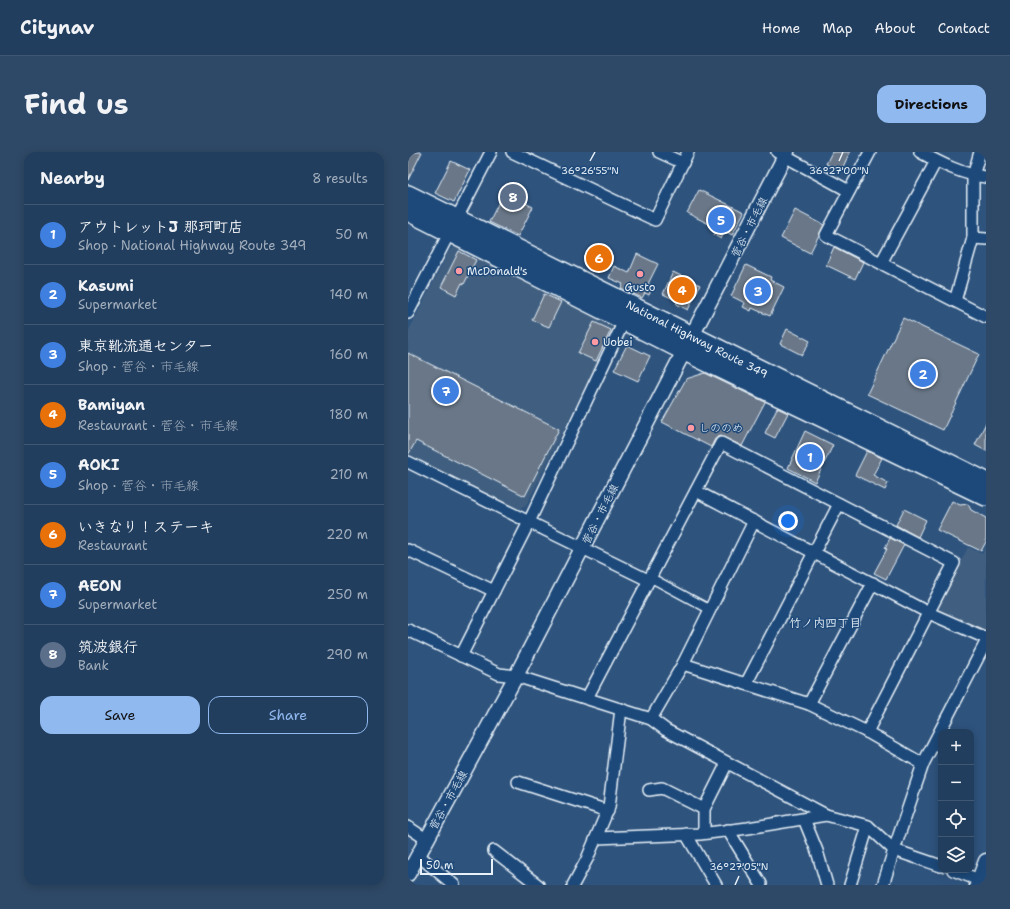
<!DOCTYPE html>
<html lang="en">
<head>
<meta charset="utf-8">
<style>
  body { margin:0; font-family:"Shantell Sans","Klee One",sans-serif; background:#2e4967; color:#f1f3f6 }
  .controls { position:absolute; right:12px; bottom:12px; display:grid; overflow:hidden; border-radius:8px; box-shadow:0 2px 10px #0003 }
  .controls button { width:36px; height:36px; display:grid; place-items:center; padding:0; border:0; border-bottom:1px solid #3f5773; background:#223e5e; color:#f1f3f6; font:20px sans-serif }
  .scale { position:absolute; left:12px; bottom:10px; width:73px; box-sizing:border-box; padding-left:4px; border:2px solid #e8f1f8; border-top:0; font-size:11px; line-height:14px; white-space:nowrap; color:#e8f1f8; -webkit-text-stroke:3px #1f4a7a; paint-order:stroke }
  .you { position:absolute; left:380px; top:369px; width:14px; height:14px; margin:-10px; border:3px solid #fff; border-radius:50%; background:#1a73e8; box-shadow:0 0 0 6px #1a73e833 }
  .badge { display:grid; place-items:center; width:26px; height:26px; border-radius:50%; background:#90b9f0; color:#fff; font-size:13px; font-weight:700 }
  .pin { position:absolute; translate:-50% -50%; border:2px solid #fff; box-shadow:0 1px 4px #0006 }
  .list { margin:0; padding:0; list-style:none }
  h2 { display:flex; justify-content:space-between; align-items:center; height:52px; margin:0; padding:0 16px; font-size:17px }
  h2 small { font-size:13px; font-weight:400; color:#a2aebc }
  .list li { display:grid; grid-template-columns:26px 1fr auto; gap:12px; align-items:center; box-sizing:border-box; height:60px; padding:0 16px; border-top:1px solid #3f5773 }
  .list b { display:block; font-size:15px; white-space:nowrap }
  .list p { margin:0; font-size:13px; white-space:nowrap; color:#a2aebc }
  .list em { font-size:13px; font-style:normal; color:#a2aebc }
  .actions { display:flex; gap:8px; padding:12px 16px }
  .actions a { flex:1; padding:9px 0; border:1px solid #90b9f0; border-radius:12px; text-align:center; font-size:14px; color:#90b9f0 }
  .actions .main { background:#90b9f0; color:#111 }
  .icon { flex:none; width:22px; height:22px; fill:none; stroke:currentColor; stroke-width:2; stroke-linecap:round; stroke-linejoin:round }
  .map { position:relative; flex:none; width:578px; height:733px; overflow:hidden; border-radius:12px }
  header { display:flex; align-items:center; gap:24px; box-sizing:border-box; height:56px; padding:0 20px; background:#223e5e; border-bottom:1px solid #3f5773 }
  header strong { font-size:19px }
  nav { display:flex; gap:22px; margin-inline-start:auto; font-size:14px }
  .intro { display:flex; align-items:center; justify-content:space-between; box-sizing:border-box; height:96px; padding:0 24px }
  h1 { margin:0; font-size:28px }
  .button { padding:10px 18px; border-radius:12px; background:#90b9f0; color:#111; font-size:14px; font-weight:700 }
  main { display:flex; gap:24px; padding:0 24px }
  aside { flex:1; background:#223e5e; border-radius:12px; box-shadow:0 2px 10px #0003 }
  .map>svg:first-child { display:block }
  .built { fill:#405e80 }
  .building { fill:#697788; stroke:#e8f1f8 }
  .lines { fill:none; stroke-linecap:round; stroke-linejoin:round }
  .pedestrian-casing { stroke:#e8f1f8; stroke-width:11 }
  .minor-casing { stroke:#e8f1f8; stroke-width:14 }
  .tertiary-casing { stroke:#e8f1f8; stroke-width:17 }
  .trunk-casing { stroke:#e8f1f8; stroke-width:22 }
  .pedestrian { stroke:#1f4a7a; stroke-width:8 }
  .minor { stroke:#1f4a7a; stroke-width:11 }
  .tertiary { stroke:#1f4a7a; stroke-width:14 }
  .trunk { stroke:#1f4a7a; stroke-width:19 }
  .ticks { fill:none; stroke:#e8f1f8; stroke-width:1.5 }
  .poi-dot { fill:#ff9aa2; stroke:#1f4a7a; stroke-width:1.5 }
  .labels { text-anchor:middle; stroke-width:3; stroke-linejoin:round; paint-order:stroke }
  .street-label { font-size:11px; fill:#e8f1f8; stroke:#1f4a7a }
  .poi-label { font-size:11px; fill:#e8f1f8; stroke:#1f4a7a; text-anchor:start }
  .neighbourhood-label { font-size:12px; font-weight:bold; fill:#e8f1f8; stroke:#1f4a7a }
  .ticks-label { font-size:10px; text-anchor:middle; fill:#e8f1f8; stroke:#1f4a7a; stroke-width:3; stroke-linejoin:round; paint-order:stroke }
</style>
</head>
<body>
<header>
<strong>Citynav</strong>
<nav><a>Home</a><a>Map</a><a>About</a><a>Contact</a></nav>
</header>
<div class="intro"><h1>Find us</h1><a class="button">Directions</a></div>
<main>
<aside>
<h2>Nearby<small>8 results</small></h2>
<ul class="list">
<li><span class="badge" style="background:#3f7fe0">1</span><div><b>アウトレットJ 那珂町店</b><p>Shop · National Highway Route 349</p></div><em>50 m</em></li>
<li><span class="badge" style="background:#3f7fe0">2</span><div><b>Kasumi</b><p>Supermarket</p></div><em>140 m</em></li>
<li><span class="badge" style="background:#3f7fe0">3</span><div><b>東京靴流通センター</b><p>Shop · 菅谷・市毛線</p></div><em>160 m</em></li>
<li><span class="badge" style="background:#e8710a">4</span><div><b>Bamiyan</b><p>Restaurant · 菅谷・市毛線</p></div><em>180 m</em></li>
<li><span class="badge" style="background:#3f7fe0">5</span><div><b>AOKI</b><p>Shop · 菅谷・市毛線</p></div><em>210 m</em></li>
<li><span class="badge" style="background:#e8710a">6</span><div><b>いきなり！ステーキ</b><p>Restaurant</p></div><em>220 m</em></li>
<li><span class="badge" style="background:#3f7fe0">7</span><div><b>AEON</b><p>Supermarket</p></div><em>250 m</em></li>
<li><span class="badge" style="background:#5c6f8a">8</span><div><b>筑波銀行</b><p>Bank</p></div><em>290 m</em></li>
</ul>
<div class="actions"><a class="main">Save</a><a>Share</a></div>
</aside>
<div class="map">
<svg width="578" height="733" viewBox="0 0 578 733">
  <rect width="100%" height="100%" fill="#2e537d"/>
  <filter id="ink" filterUnits="userSpaceOnUse"><feTurbulence type="fractalNoise" baseFrequency=".025" numOctaves="2"/><feDisplacementMap in="SourceGraphic" scale="8" xChannelSelector="R" yChannelSelector="G"/><feConvolveMatrix kernelMatrix="1 2 1 2 8 2 1 2 1" color-interpolation-filters="sRGB"/></filter>
  <g filter="url(#ink)">
    <g class="built">
      <path d="M 51,94 L 207,174 L 118,354 L 107,358 L 0,305 L 0,180 L 41,99 L 45,95 Z"/>
      <path d="M 578,394 L 578,481 L 529,458 L 560,395 L 574,402 Z"/>
    </g>
    <g class="building">
      <path d="M 0,0 L 14,0 L 0,28 Z"/>
      <path d="M 424,0 L 442,0 L 433,19 L 418,12 Z"/>
      <path d="M 43,9 L 62,18 L 46,50 L 27,41 Z"/>
      <path d="M 291,38 L 336,60 L 324,83 L 317,79 L 313,87 L 306,83 L 309,76 L 279,61 Z"/>
      <path d="M 96,40 L 125,55 L 110,84 L 81,70 Z"/>
      <path d="M 387,58 L 416,73 L 402,101 L 373,86 Z"/>
      <path d="M 426,95 L 455,110 L 447,127 L 418,113 Z"/>
      <path d="M 51,99 L 68,108 L 56,132 L 54,131 L 48,143 L 33,135 Z"/>
      <path d="M 229,102 L 250,112 L 240,132 L 245,134 L 241,143 L 237,141 L 234,146 L 213,136 L 215,132 L 201,126 L 206,114 L 221,121 Z"/>
      <path d="M 338,113 L 363,125 L 362,128 L 376,135 L 362,164 L 344,156 L 343,159 L 335,155 L 337,151 L 323,144 Z"/>
      <path d="M 265,120 L 292,133 L 280,158 L 270,153 L 268,151 L 270,149 L 255,142 Z"/>
      <path d="M 136,142 L 153,150 L 141,175 L 124,168 Z"/>
      <path d="M 495,166 L 571,202 L 535,278 L 459,242 Z"/>
      <path d="M 186,170 L 203,178 L 188,209 L 170,201 Z"/>
      <path d="M 379,177 L 402,189 L 394,203 L 372,192 Z"/>
      <path d="M 219,193 L 242,204 L 230,229 L 206,218 Z"/>
      <path d="M 0,201 L 151,277 L 117,344 L 8,289 L 0,303 Z"/>
      <path d="M 297,221 L 357,250 L 334,294 L 313,284 L 307,287 L 303,295 L 254,270 L 278,227 Z"/>
      <path d="M 369,256 L 380,261 L 367,286 L 357,281 Z"/>
      <path d="M 578,271 L 578,299 L 567,293 Z"/>
      <path d="M 397,279 L 425,293 L 407,330 L 380,316 Z"/>
      <path d="M 459,299 L 474,306 L 465,323 L 480,331 L 477,338 L 447,323 Z"/>
      <path d="M 544,349 L 552,353 L 560,352 L 563,358 L 578,366 L 578,390 L 573,399 L 529,378 Z"/>
      <path d="M 496,357 L 518,368 L 510,385 L 488,373 Z"/>
      <path d="M 482,386 L 496,393 L 478,427 L 466,421 L 479,397 L 477,396 Z"/>
    </g>
    <g class="lines">
      <defs>
        <path id="pedestrian" d="M 240,428 L 247,428 L 301,457"/>
        <g id="minor">
          <path d="M 104,0 L 247,68 L 280,0"/>
          <path d="M 251,0 L 275,11"/>
          <path d="M 369,0 L 441,39"/>
          <path d="M 462,0 L 418,83 L 578,165"/>
          <path d="M 512,0 C 532,11 555,23 578,25"/>
          <path d="M 565,86 L 578,87"/>
          <path d="M 473,111 L 528,9"/>
          <path d="M 547,149 L 565,86 L 565,24 L 572,0"/>
          <path d="M 0,161 L 83,0"/>
          <path d="M 0,310 L 121,370 L 240,428"/>
          <path d="M 288,339 L 521,461 L 578,486"/>
          <path d="M 0,398 L 86,439"/>
          <path d="M 0,478 L 91,522 L 108,524 L 243,567 L 258,578 L 418,663 L 460,674 L 486,698 L 533,714"/>
          <path d="M 53,504 L 121,370 L 217,167"/>
          <path d="M 275,512 L 401,552 L 459,580 L 515,612"/>
          <path d="M 338,532 L 431,352"/>
          <path d="M 179,546 L 313,291 L 546,411 L 459,580"/>
          <path d="M 401,552 L 465,431"/>
          <path d="M 243,567 L 275,512 L 346,369"/>
          <path d="M 110,630 L 200,659"/>
          <path d="M 241,638 L 254,636 L 296,657"/>
          <path d="M 396,667 L 409,699 L 419,733"/>
          <path d="M 0,675 L 18,687"/>
          <path d="M 320,678 L 353,732"/>
          <path d="M 296,681 L 296,657 L 319,611"/>
          <path d="M 278,682 L 308,733"/>
          <path d="M 188,686 L 292,682 L 340,676 L 418,663"/>
          <path d="M 86,699 L 130,733"/>
          <path d="M 10,703 L 46,733"/>
          <path d="M 545,718 L 571,728"/>
          <path d="M 165,733 L 179,707 L 201,655 L 213,557"/>
          <path d="M 442,733 L 460,674"/>
          <path d="M 475,733 L 486,698 L 515,612 L 578,490"/>
        </g>
        <g id="tertiary">
          <path d="M 0,722 L 108,524 L 379,0"/>
          <path d="M 569,733 L 578,709"/>
        </g>
        <g id="trunk">
          <path d="M 0,43 L 578,330"/>
          <path d="M 0,59 L 277,199 L 578,344"/>
        </g>
      </defs>
      <use href="#pedestrian" class="pedestrian-casing"/>
      <use href="#minor" class="minor-casing"/>
      <use href="#tertiary" class="tertiary-casing"/>
      <use href="#trunk" class="trunk-casing"/>
      <use href="#pedestrian" class="pedestrian"/>
      <use href="#minor" class="minor"/>
      <use href="#tertiary" class="tertiary"/>
      <use href="#trunk" class="trunk"/>
    </g>
  </g>
  <path class="ticks" d="M 182,9 L 187,0M 431,9 L 435,0M 327,733 L 331,724"/>
  <g class="poi-dot">
    <circle cx="51" cy="119" r="4"/>
    <circle cx="232" cy="122" r="4"/>
    <circle cx="187" cy="190" r="4"/>
    <circle cx="283" cy="276" r="4"/>
  </g>
  <g class="labels">
    <g class="street-label">
      <text transform="translate(341 75) rotate(-63)" y="4">菅谷・市毛線</text>
      <text transform="translate(289 187) rotate(27)" y="4">National Highway Route 349</text>
      <text transform="translate(192 362) rotate(-63)" y="4">菅谷・市毛線</text>
      <text transform="translate(40 648) rotate(-61)" y="4">菅谷・市毛線</text>
    </g>
    <g class="poi-label">
      <text x="59" y="123">McDonald's</text>
      <text x="232" y="139" text-anchor="middle">Gusto</text>
      <text x="195" y="194">Uobei</text>
      <text x="291" y="280">しののめ</text>
    </g>
    <g class="neighbourhood-label">
      <text x="417" y="475">竹ノ内四丁目</text>
    </g>
  </g>
  <g class="ticks-label">
    <text x="182" y="22">36°26'55"N</text>
    <text x="431" y="22">36°27'00"N</text>
    <text x="331" y="718">36°27'05"N</text>
  </g>
</svg>
<div class="controls">
<button>+</button>
<button>−</button>
<button><svg class="icon" aria-label="locate" viewBox="0 0 24 24"><circle cx="12" cy="12" r="6"/><path d="M12 2v4M12 18v4M2 12h4M18 12h4"/></svg></button>
<button><svg class="icon" aria-label="layers" viewBox="0 0 24 24"><path d="M12 4l9 5-9 5-9-5zM3 14l9 5 9-5"/></svg></button>
</div>
<div class="scale">50 m</div>
<div class="you"></div>
<div class="pin badge" style="left:402px;top:305px;background:#3f7fe0">1</div>
<div class="pin badge" style="left:515px;top:222px;background:#3f7fe0">2</div>
<div class="pin badge" style="left:350px;top:139px;background:#3f7fe0">3</div>
<div class="pin badge" style="left:274px;top:138px;background:#e8710a">4</div>
<div class="pin badge" style="left:313px;top:68px;background:#3f7fe0">5</div>
<div class="pin badge" style="left:191px;top:106px;background:#e8710a">6</div>
<div class="pin badge" style="left:38px;top:239px;background:#3f7fe0">7</div>
<div class="pin badge" style="left:105px;top:45px;background:#5c6f8a">8</div>
</div>
</main>
</body>
</html>
